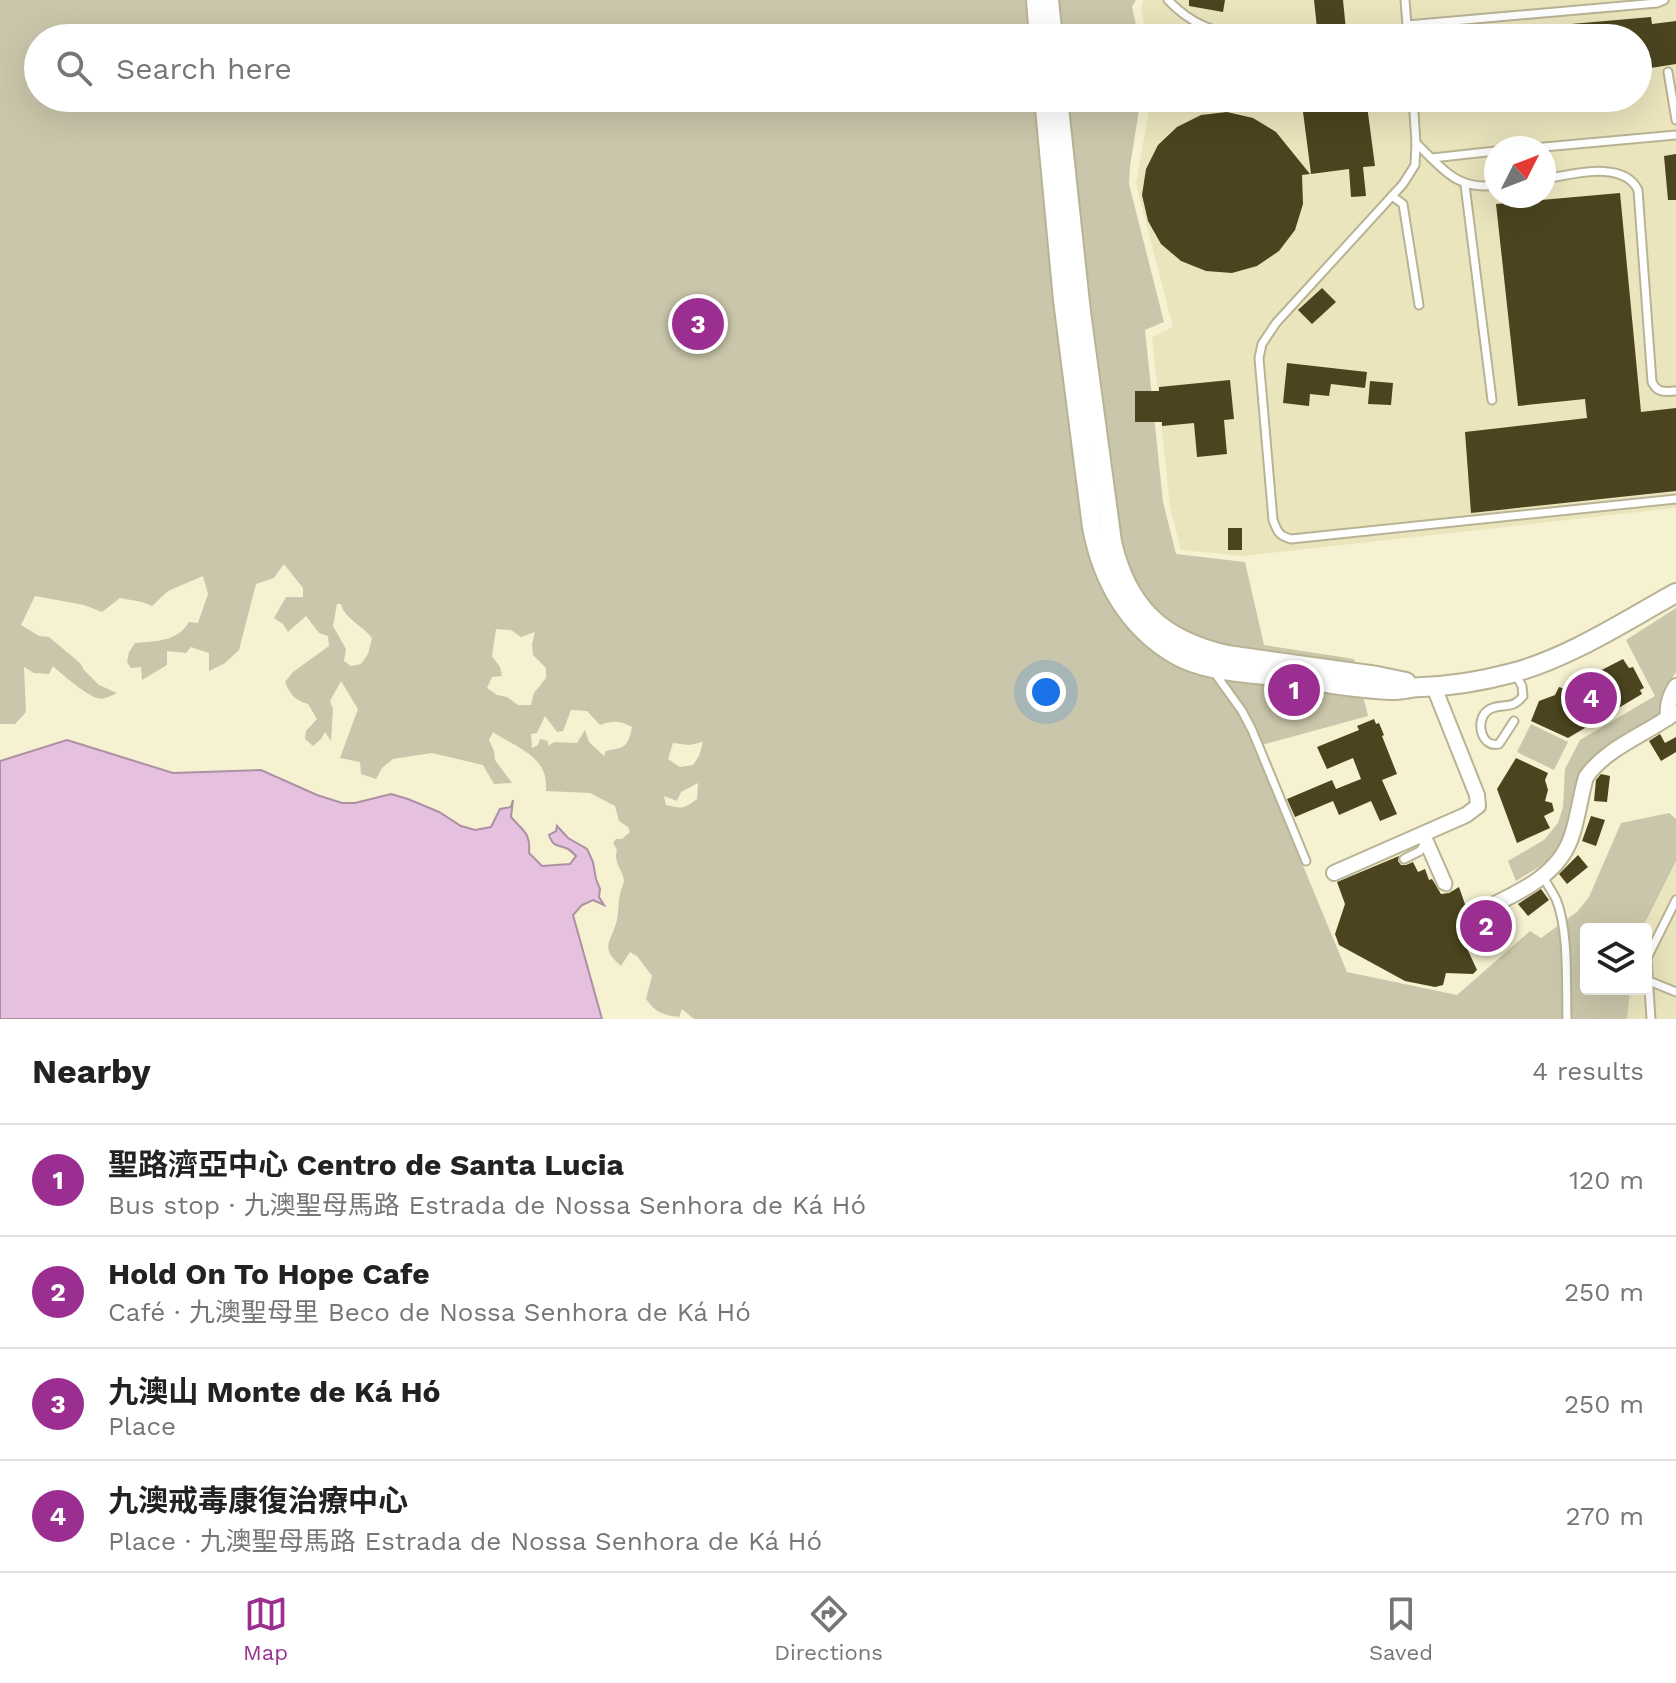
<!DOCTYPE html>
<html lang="en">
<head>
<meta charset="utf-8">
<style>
  body { margin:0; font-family:"Work Sans","Noto Sans SC",sans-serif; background:#f6f6f6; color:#222 }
  .controls { position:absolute; right:24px; bottom:24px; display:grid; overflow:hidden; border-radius:8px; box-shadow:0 8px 32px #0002 }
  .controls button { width:72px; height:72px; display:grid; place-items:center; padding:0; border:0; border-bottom:2px solid #e0e0e0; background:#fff; color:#222; font:40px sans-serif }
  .compass { position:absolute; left:1484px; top:136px; width:72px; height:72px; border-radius:50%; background:#fff; box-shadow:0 8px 32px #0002; rotate:48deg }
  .you { position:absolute; left:1046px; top:692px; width:28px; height:28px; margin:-20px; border:6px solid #fff; border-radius:50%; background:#1a73e8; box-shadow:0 0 0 12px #1a73e833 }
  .badge { display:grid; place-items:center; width:52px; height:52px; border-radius:50%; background:#9a2f91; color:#fff; font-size:26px; font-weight:700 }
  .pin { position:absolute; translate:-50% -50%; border:4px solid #fff; box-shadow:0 2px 8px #0006 }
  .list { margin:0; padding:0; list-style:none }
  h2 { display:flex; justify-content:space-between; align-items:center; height:104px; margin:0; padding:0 32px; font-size:34px }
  h2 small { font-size:26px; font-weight:400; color:#767676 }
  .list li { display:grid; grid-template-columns:52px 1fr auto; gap:24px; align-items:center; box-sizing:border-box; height:112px; padding:0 32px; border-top:2px solid #e0e0e0 }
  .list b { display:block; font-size:30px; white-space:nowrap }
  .list p { margin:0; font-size:26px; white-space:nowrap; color:#767676 }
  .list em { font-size:26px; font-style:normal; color:#767676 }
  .icon { flex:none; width:44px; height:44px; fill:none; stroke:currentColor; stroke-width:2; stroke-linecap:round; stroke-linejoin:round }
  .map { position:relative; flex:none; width:1676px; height:1019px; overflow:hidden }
  .search { position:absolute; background:#fff; box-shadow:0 8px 32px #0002; left:24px; right:24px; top:24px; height:88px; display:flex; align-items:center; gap:20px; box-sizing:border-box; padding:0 28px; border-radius:44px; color:#767676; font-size:30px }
  .sheet { height:552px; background:#fff }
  nav { display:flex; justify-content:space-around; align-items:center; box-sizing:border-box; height:112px; border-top:2px solid #e0e0e0; background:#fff; font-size:22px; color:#767676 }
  nav a { display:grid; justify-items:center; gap:4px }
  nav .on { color:#9a2f91 }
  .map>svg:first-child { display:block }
  .built { fill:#ebe5bd; fill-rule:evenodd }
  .green { fill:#cac6ab; fill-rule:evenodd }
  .water { fill:#e5c1df; stroke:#ab91a3; stroke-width:2 }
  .building { fill:#4b441f }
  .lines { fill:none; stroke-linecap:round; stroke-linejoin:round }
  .service-casing { stroke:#b8b394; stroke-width:11 }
  .minor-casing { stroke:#b8b394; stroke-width:18 }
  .tertiary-casing { stroke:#b8b394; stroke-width:22 }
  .service { stroke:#fff; stroke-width:7 }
  .minor { stroke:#fff; stroke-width:14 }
  .tertiary { stroke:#fff; stroke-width:18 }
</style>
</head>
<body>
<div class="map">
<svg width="1676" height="1019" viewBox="0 0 1676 1019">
  <rect width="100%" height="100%" fill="#f6f1d0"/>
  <g class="built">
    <path d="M 1143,0 L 1676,0 L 1676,508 L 1243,556 L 1181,550 L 1170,507 L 1152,337 L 1173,327 L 1136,184 L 1151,98 L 1638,98 L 1638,38 L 1147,38 L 1141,8 ZM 1496,148 L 1544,148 L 1544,196 L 1496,196 Z"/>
    <path d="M 1676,861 L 1676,1019 L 1627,1019 L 1629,989 L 1646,989 L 1646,929 L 1642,929 Z"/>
  </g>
  <g class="green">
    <path d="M 0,0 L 1136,0 L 1132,7 L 1139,38 L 38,38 L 38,98 L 1141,98 L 1130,166 L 1129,184 L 1164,322 L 1145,330 L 1163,502 L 1176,554 L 1245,562 L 1264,645 L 1354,659 L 1368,716 L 1254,747 L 1347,972 L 1457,995 L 1530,931 L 1541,938 L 1577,912 L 1589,897 L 1621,823 L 1669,813 L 1676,819 L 1676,861 L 1642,929 L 1586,929 L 1586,989 L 1630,989 L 1627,1019 L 694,1019 L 682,1009 L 679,1017 C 663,1015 655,1012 646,999 L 652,976 L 637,956 L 630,952 L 621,966 C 599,947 611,943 617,920 C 619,911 618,902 620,894 C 620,893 624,882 624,881 C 623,870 613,863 617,850 L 613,843 L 616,839 L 622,839 L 630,832 L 628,827 L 619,821 L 615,806 L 590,793 L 546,791 C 549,756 518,749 493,732 L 489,740 L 494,751 L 495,760 L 512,783 L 494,784 L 483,765 L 432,753 L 393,759 L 382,768 L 376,779 L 361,774 L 360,762 L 340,758 L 358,709 L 341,681 L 330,701 L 333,709 L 331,741 L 325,732 L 321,739 L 313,746 L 305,739 L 306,731 L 317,719 L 308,704 C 295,700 290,695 285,682 L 293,672 L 329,646 L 328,636 L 319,633 L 306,616 L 288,632 L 283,624 L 274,618 L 286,597 L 303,597 L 303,588 L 284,564 L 274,578 L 256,584 L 239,650 L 225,663 L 209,671 L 209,653 L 191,647 L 186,653 L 167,651 L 167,665 L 142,680 L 141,667 L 131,668 L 127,662 L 129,652 L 135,643 C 156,641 177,642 189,622 L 198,623 L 208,594 L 203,576 L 168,591 L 152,606 L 142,602 L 120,598 L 102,612 L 84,605 L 35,596 L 21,625 L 39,636 L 49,637 L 80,663 L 84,670 L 99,685 L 117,693 C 110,696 105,700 97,698 C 88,696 61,674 53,666 L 49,674 L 34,673 L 24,667 L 26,712 L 15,724 L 0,724 ZM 337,604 L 341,604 C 344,618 363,626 372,638 L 368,654 L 361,664 L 351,666 L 344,661 L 346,649 L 333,626 ZM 496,629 L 511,630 L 521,637 L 535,632 L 532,644 L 533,655 L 546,668 L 546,678 L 534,693 L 531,705 L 518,705 L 507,697 L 497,695 L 487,688 L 492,677 L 502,676 L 500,667 L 492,656 ZM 571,710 L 587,711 L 600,725 C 614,720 620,721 632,727 C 628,747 626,747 606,751 L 604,756 L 589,742 L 585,730 L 577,743 L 554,742 L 548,746 L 548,741 L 540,739 L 538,745 L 532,748 L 531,734 L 537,733 L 545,716 L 557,732 L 563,731 ZM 703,742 L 699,756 L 693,765 L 680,767 L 668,759 L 673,743 L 689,745 ZM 698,783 L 697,799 C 684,809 682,809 666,805 L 664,796 L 677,801 L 681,792 Z"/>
    <path d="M 1676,608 L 1676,672 L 1667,687 L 1661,701 L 1661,714 L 1591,761 L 1565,837 L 1547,862 L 1516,881 L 1508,861 L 1544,840 L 1558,823 L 1563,807 L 1565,769 L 1580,740 L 1655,696 L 1626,640 Z"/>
    <path d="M 1531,724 L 1568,742 L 1554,770 L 1517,752 Z"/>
  </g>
  <path class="water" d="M 67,740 L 173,773 L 261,770 L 317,795 L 342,803 L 355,803 L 391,794 L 408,799 L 439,812 L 461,826 L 475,830 L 491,827 L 500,809 L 511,807 L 513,800 L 511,817 C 523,831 531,833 529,853 L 542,866 L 570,864 L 576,856 C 575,855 570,850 568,849 C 558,844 554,849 549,835 L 556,831 L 557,826 L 568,838 L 587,849 L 593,862 L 596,879 L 600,889 L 599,897 L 604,905 L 593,900 L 582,905 L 573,915 L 602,1019 L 0,1019 L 0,761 Z"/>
  <g class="building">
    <path d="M 1189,0 L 1225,0 L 1223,12 L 1189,6 Z"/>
    <path d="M 1314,0 L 1343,0 L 1346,30 L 1392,25 L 1393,38 L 1318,38 Z"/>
    <path d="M 1651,17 L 1652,24 L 1676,21 L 1676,64 L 1638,70 L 1638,38 L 1624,38 L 1624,34 L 1572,38 L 1571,24 Z"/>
    <path d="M 1351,98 L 1366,98 L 1375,166 L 1363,167 L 1366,196 L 1351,197 L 1349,169 L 1311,174 L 1302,104 Z"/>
    <path d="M 1227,112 L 1253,118 L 1276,132 L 1310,174 L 1302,175 L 1303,204 L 1295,230 L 1279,251 L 1257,266 L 1232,273 L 1206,271 L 1181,261 L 1161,244 L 1148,221 L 1142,195 L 1146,169 L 1158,145 L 1177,127 L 1201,115 Z"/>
    <path d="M 1676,154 L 1676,200 L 1668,200 L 1664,156 Z"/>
    <path d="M 1620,193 L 1641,412 L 1676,408 L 1676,491 L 1471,513 L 1465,432 L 1587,418 L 1585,399 L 1518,406 L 1496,204 Z"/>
    <path d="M 1322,288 L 1336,302 L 1312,324 L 1298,310 Z"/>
    <path d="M 1287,363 L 1367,372 L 1365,388 L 1331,384 L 1329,396 L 1310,394 L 1309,406 L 1283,403 Z"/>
    <path d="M 1230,380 L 1234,419 L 1224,420 L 1227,454 L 1197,457 L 1194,423 L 1162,426 L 1162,422 L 1135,422 L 1135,391 L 1159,391 L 1159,387 Z"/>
    <path d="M 1370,381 L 1393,383 L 1391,405 L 1368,404 Z"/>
    <rect x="1228" y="528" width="14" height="22"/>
    <path d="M 1623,659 L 1629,668 L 1633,667 L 1644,688 L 1640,690 L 1642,694 L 1568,738 L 1531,721 L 1539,701 L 1555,695 L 1559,687 L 1565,689 Z"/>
    <path d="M 1374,719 L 1376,724 L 1379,723 L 1384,735 L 1382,736 L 1397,774 L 1382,780 L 1397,814 L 1380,821 L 1371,801 L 1339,815 L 1333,801 L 1295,817 L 1287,799 L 1332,780 L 1336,789 L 1361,779 L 1353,758 L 1327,769 L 1317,747 L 1359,730 L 1357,726 Z"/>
    <path d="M 1660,734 L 1665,743 L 1676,737 L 1676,752 L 1661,761 L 1649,741 Z"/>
    <path d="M 1516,758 L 1548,773 L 1545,780 L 1548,790 L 1545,801 L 1552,803 L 1554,811 L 1544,816 L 1550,828 L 1517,843 L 1497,789 Z"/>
    <path d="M 1601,774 L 1610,776 L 1607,802 L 1594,801 L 1596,780 Z"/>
    <path d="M 1591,816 L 1605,820 L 1596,846 L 1582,841 Z"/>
    <path d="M 1578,855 L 1588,867 L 1567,884 L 1559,874 Z"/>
    <path d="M 1399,856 L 1398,861 L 1401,865 L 1406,865 L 1413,862 L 1418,872 L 1425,869 L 1429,880 L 1432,879 L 1441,894 L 1449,893 L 1459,887 L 1466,907 L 1460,915 L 1461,921 L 1465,925 L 1474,925 L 1495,915 L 1501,927 L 1465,944 L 1477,970 L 1473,974 L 1446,973 L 1443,985 L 1435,987 L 1405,981 L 1339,945 L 1335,934 L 1345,904 L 1337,882 Z"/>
    <path d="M 1541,889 L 1549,900 L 1528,916 L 1518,904 Z"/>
  </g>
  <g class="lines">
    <defs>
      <g id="service">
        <path d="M 1168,0 C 1188,21 1210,33 1239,34 L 1240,38"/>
        <path d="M 1405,0 L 1408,38"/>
        <path d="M 1407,25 L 1657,3 L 1664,0"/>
        <path d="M 1668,72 L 1676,120"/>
        <path d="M 1413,98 L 1416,143 L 1415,165 L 1403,184 L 1276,323 L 1262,344 L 1259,358 L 1273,520 C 1277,531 1279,536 1291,539 L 1676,499"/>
        <path d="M 1416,143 C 1442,168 1457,191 1496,185"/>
        <path d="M 1533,148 L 1676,135"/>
        <path d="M 1432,158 L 1496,151"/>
        <path d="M 1544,179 C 1571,175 1623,159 1638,190 L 1652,382 C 1657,393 1665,392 1676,391"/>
        <path d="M 1465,185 L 1492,400"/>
        <path d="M 1392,196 L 1403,204 L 1419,305"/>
        <path d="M 1214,672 L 1242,711 L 1252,730 L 1306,861"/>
        <path d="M 1514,721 L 1499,744 C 1481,748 1475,721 1487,711 C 1499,701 1511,712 1523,696 L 1522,686 L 1515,673"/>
        <path d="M 1420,835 L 1442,885 L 1447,887 L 1448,883 L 1426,833"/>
        <path d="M 1404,859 L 1420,851 L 1424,845"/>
        <path d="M 1543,877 C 1547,884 1552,891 1556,899 C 1569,930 1566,984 1567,1019"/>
        <path d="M 1649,981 L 1676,992"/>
        <path d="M 1651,1019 L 1647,958 L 1676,900"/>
      </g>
      <g id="minor">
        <path d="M 1668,718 C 1667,705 1669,697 1676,686"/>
        <path d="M 1334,873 L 1466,815 L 1478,806 L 1477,795 L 1434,687"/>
        <path d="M 1470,916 C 1507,897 1556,881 1571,838 C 1578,819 1580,797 1586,777 C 1607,747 1647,734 1676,712"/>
      </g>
      <g id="tertiary">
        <path d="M 1036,0 L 1039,38"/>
        <path d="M 1049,0 L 1053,38"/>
        <path d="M 1044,98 L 1063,300 L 1092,527 C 1102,580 1128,627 1176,655 C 1205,672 1250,673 1283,677 C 1319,681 1355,689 1392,690 C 1402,690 1412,687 1422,687 C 1453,686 1482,681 1512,673 C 1569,658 1625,621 1676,593"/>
        <path d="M 1058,98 L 1081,312 L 1112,542 C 1127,608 1162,640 1227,655 L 1377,676 L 1406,682"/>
      </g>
    </defs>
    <use href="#service" class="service-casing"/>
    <use href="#minor" class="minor-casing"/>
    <use href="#tertiary" class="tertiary-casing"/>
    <use href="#service" class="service"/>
    <use href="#minor" class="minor"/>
    <use href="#tertiary" class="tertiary"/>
  </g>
</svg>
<div class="controls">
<button><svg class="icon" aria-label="layers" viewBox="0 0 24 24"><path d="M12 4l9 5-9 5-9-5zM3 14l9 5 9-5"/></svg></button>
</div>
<svg class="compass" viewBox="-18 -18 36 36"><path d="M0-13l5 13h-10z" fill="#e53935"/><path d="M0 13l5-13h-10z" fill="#767676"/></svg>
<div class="you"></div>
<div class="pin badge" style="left:1294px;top:690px">1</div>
<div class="pin badge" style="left:1486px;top:926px">2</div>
<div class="pin badge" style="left:698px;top:324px">3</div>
<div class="pin badge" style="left:1591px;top:698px">4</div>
<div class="search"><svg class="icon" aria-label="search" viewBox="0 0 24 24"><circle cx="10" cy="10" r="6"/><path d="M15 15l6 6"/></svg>Search here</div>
</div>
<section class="sheet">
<h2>Nearby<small>4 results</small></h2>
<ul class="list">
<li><span class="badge">1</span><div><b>聖路濟亞中心 Centro de Santa Lucia</b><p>Bus stop · 九澳聖母馬路 Estrada de Nossa Senhora de Ká Hó</p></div><em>120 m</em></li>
<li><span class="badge">2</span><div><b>Hold On To Hope Cafe</b><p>Café · 九澳聖母里 Beco de Nossa Senhora de Ká Hó</p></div><em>250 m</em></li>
<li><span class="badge">3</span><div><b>九澳山 Monte de Ká Hó</b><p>Place</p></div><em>250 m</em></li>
<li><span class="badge">4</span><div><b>九澳戒毒康復治療中心</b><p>Place · 九澳聖母馬路 Estrada de Nossa Senhora de Ká Hó</p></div><em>270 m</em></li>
</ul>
</section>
<nav>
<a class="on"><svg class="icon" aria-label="map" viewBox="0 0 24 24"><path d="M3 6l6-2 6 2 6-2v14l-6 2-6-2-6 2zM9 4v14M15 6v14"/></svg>Map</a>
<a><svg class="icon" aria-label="directions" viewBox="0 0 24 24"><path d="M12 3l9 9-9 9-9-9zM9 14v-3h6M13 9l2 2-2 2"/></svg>Directions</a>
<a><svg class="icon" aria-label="saved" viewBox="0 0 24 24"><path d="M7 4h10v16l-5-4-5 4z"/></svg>Saved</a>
</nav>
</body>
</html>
